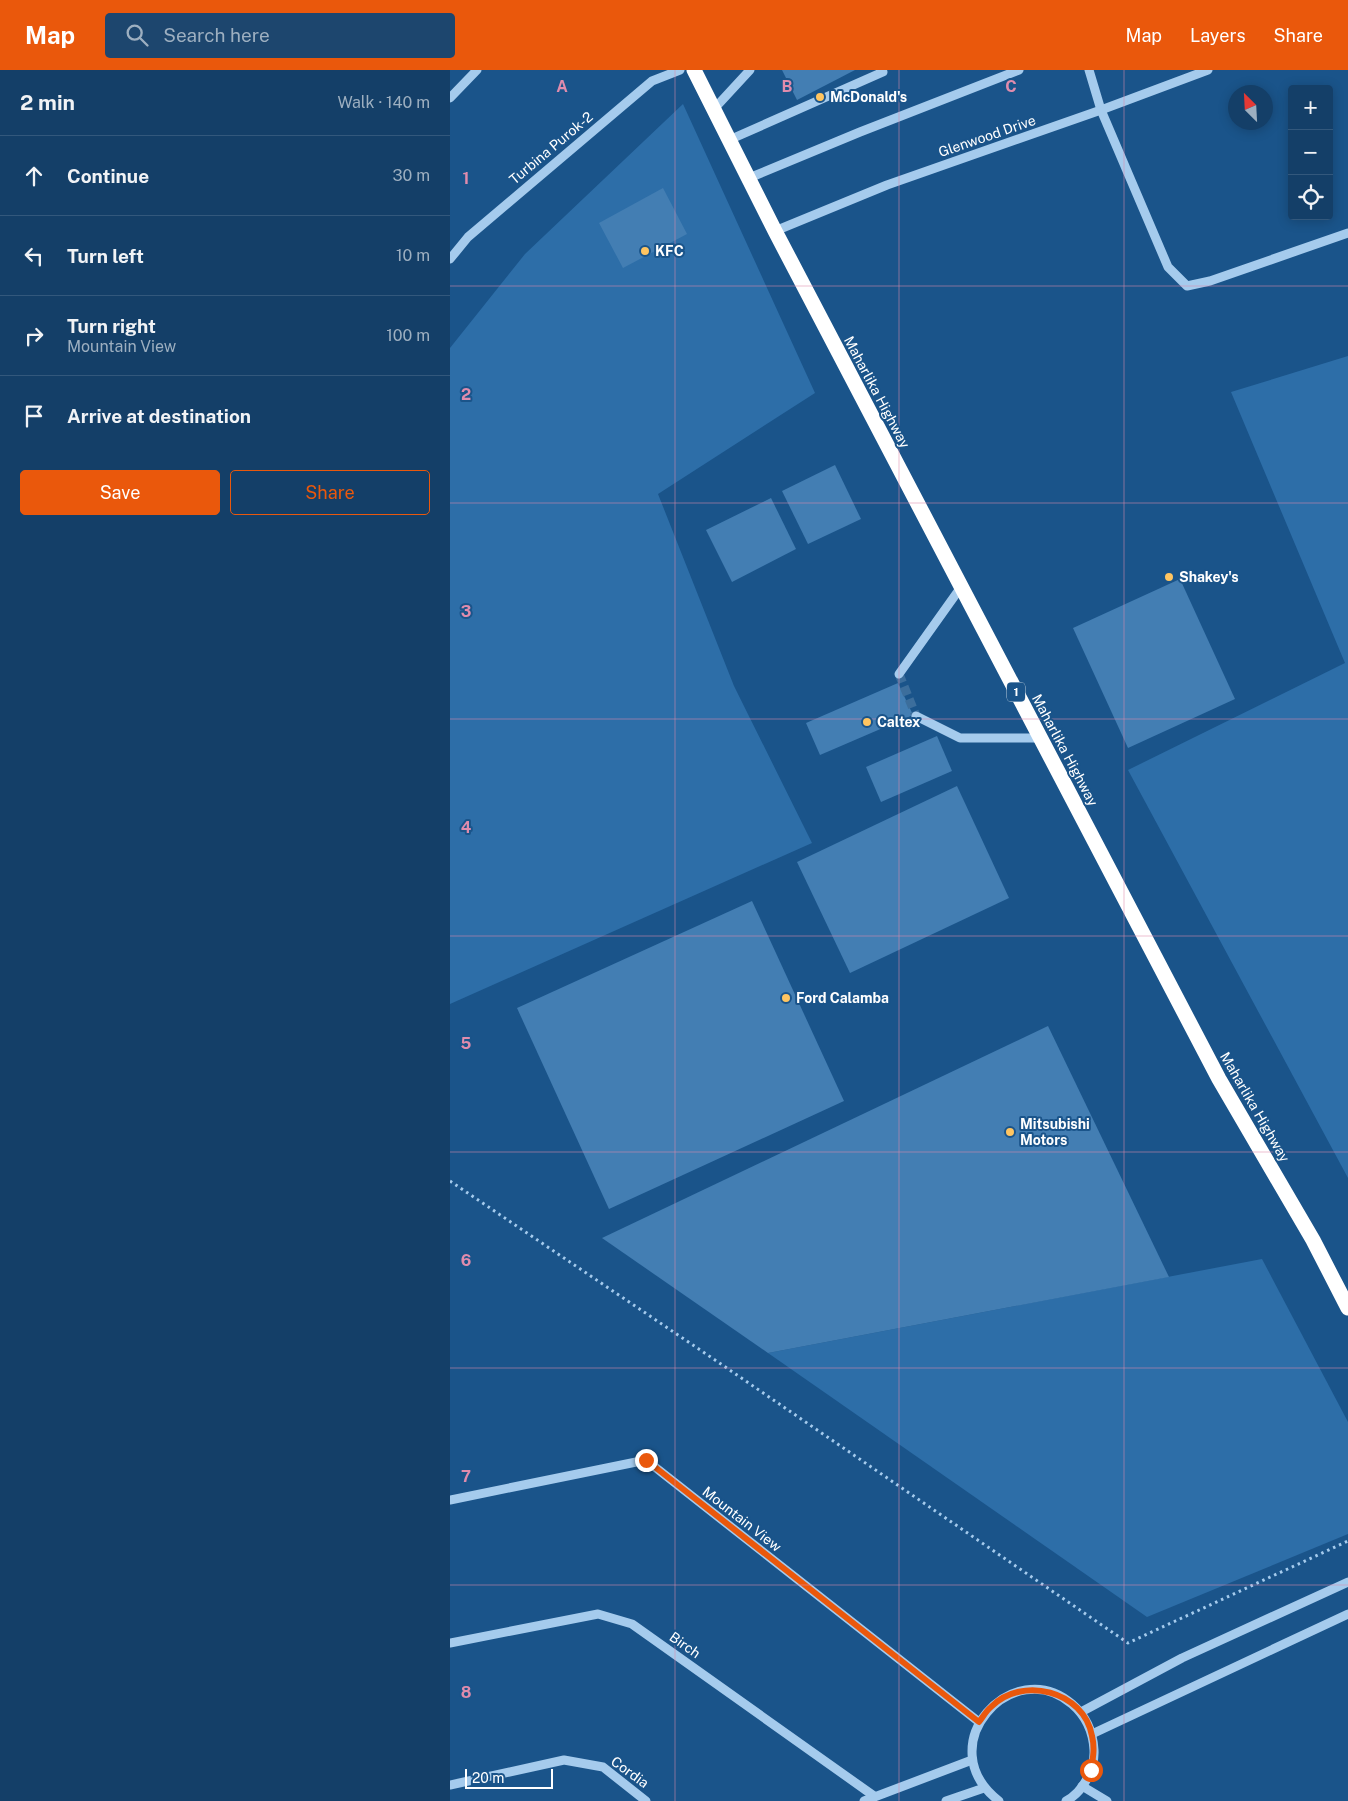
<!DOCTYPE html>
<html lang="en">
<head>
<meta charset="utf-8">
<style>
  body { margin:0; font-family:"Public Sans",sans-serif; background:#1d466e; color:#f1f3f6 }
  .controls { position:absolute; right:15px; top:15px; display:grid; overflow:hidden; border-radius:5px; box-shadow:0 2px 12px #0003 }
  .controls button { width:45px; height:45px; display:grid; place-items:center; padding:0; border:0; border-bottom:1px solid #33587c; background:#143f68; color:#f1f3f6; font:25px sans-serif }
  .compass { position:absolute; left:778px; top:15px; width:45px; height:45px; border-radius:50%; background:#143f68; box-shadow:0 2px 12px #0003; rotate:336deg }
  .scale { position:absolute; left:15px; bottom:12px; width:88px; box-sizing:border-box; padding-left:5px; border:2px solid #fff; border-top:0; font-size:14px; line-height:18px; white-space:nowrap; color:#fff; -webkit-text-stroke:4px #1a548a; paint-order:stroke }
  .stop { position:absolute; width:15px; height:15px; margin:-11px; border:4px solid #ea580c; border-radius:50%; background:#fff }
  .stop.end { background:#ea580c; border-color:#fff; box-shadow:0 1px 5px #0008 }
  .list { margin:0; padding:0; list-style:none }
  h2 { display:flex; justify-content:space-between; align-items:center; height:65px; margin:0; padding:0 20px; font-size:21px }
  h2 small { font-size:16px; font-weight:400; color:#9dafc0 }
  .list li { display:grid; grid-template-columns:32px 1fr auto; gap:15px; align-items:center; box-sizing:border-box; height:80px; padding:0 20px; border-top:1px solid #33587c }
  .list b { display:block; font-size:19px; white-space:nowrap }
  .list p { margin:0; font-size:16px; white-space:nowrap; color:#9dafc0 }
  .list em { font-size:16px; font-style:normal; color:#9dafc0 }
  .actions { display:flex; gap:10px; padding:15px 20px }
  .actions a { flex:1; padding:11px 0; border:1px solid #ea580c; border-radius:5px; text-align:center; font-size:18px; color:#ea580c }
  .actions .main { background:#ea580c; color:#fff }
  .icon { flex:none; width:28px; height:28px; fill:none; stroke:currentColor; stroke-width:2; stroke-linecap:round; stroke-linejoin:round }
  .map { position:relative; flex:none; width:898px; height:1731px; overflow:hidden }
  header { display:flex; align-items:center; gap:30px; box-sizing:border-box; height:70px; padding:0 25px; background:#ea580c; color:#fff }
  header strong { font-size:24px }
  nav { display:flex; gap:28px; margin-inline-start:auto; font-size:18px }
  .search { width:350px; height:45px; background:#1d466e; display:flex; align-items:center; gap:12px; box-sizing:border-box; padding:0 18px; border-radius:5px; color:#9dafc0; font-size:19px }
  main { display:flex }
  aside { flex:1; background:#143f68 }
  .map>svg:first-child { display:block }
  .green { fill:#2d6ea8 }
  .building { fill:#437eb3 }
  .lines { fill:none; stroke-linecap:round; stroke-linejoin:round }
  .minor-tunnel { stroke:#3c6e9c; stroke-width:9; stroke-dasharray:9 4.5; stroke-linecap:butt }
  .path { stroke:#a5cbed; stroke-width:3; stroke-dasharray:2.5 4; stroke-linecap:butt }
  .minor { stroke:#a5cbed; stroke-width:9 }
  .highway { stroke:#fff; stroke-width:15 }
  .route { stroke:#ea580c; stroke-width:6 }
  .grid { fill:none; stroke:#e08cad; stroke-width:1; stroke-opacity:0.55 }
  .poi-dot { fill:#ffc561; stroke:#1a548a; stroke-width:2 }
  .labels { text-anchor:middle; stroke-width:4; stroke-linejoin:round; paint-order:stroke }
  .shield { fill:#1a548a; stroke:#baccdc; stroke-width:1 }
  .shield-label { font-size:12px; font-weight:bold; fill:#fff }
  .poi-label { font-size:14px; font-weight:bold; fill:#fff; stroke:#1a548a; text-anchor:start }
  .street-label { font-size:14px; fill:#fff; stroke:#1a548a }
  .grid-label { font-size:16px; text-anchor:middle; font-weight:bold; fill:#e08cad; stroke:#1a548a; stroke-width:4; stroke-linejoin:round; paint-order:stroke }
</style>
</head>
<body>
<header>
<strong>Map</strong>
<div class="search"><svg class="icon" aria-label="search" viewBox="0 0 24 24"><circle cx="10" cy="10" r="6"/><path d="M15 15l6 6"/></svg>Search here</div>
<nav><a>Map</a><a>Layers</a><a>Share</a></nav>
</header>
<main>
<aside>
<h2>2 min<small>Walk · 140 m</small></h2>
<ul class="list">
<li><svg class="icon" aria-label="ahead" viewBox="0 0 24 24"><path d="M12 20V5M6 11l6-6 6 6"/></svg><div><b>Continue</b></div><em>30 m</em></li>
<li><svg class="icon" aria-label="left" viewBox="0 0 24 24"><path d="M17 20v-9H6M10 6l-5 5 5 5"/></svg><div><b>Turn left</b></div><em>10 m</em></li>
<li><svg class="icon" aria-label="right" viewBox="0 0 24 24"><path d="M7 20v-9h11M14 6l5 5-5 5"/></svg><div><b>Turn right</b><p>Mountain View</p></div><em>100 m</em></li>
<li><svg class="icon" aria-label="arrive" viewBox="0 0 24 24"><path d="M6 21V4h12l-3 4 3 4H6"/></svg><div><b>Arrive at destination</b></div></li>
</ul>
<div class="actions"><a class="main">Save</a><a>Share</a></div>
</aside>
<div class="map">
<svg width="898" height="1731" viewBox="0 0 898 1731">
  <rect width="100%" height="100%" fill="#1a548a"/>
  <g class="green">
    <path d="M 233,34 L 365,323 L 208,424 L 284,616 L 362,773 L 0,934 L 0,278 L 75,184 Z"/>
    <path d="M 898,286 L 898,1108 L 678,700 L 895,593 L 781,322 Z"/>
    <path d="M 812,1189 L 898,1352 L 898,1464 L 697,1547 L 318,1283 Z"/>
  </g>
  <g class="building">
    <path d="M 332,0 L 405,0 L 347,30 Z"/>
    <path d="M 213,118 L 237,164 L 173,198 L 149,153 Z"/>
    <path d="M 385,395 L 411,449 L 358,474 L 332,421 Z"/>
    <path d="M 321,428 L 346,479 L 282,512 L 256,460 Z"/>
    <path d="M 730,509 L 785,629 L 678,678 L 623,558 Z"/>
    <path d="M 448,613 L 463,645 L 370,685 L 356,653 Z"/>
    <path d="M 487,666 L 502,701 L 431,732 L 416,697 Z"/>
    <path d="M 507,716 L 559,828 L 400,903 L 347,792 Z"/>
    <path d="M 302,831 L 394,1031 L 159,1139 L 67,938 Z"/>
    <path d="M 598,956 L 719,1207 L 318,1283 L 152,1168 Z"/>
  </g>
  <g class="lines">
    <path class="minor-tunnel" d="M 449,604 L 466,646"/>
    <path class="path" d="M 0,1111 L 268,1292 L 678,1573 L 898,1471"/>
    <g class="minor">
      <path d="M 639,0 L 651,40 L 718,197 L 737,216 L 760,211 L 898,163"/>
      <path d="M 0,28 L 27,0"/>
      <path d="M 264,39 L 300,0"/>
      <path d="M 279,70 L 433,2 L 432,0"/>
      <path d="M 299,108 L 410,62 L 569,0"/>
      <path d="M 325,161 L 437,115 L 651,40 L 758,0"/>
      <path d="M 0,189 L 18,167 L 202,11 L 230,0"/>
      <path d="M 449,604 L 511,517"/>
      <path d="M 466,646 L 510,668 L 590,668"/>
      <path d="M 0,1430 L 196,1390 L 529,1652"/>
      <path d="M 0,1573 L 148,1544 L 182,1554 L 424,1726"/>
      <path d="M 631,1642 L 732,1588 L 898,1512"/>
      <path d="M 642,1664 L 898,1544"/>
      <path d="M 0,1715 L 114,1690 L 153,1697 L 196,1731"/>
      <path d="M 632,1716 L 657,1731"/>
      <path d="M 414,1731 L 522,1690"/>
      <path d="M 496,1731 L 534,1718"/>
      <path d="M 549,1731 C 478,1676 563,1583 622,1634 C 636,1646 643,1661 644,1680 C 645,1699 633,1722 616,1731"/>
    </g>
    <path class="highway" d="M 244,0 L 325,161 L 769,1009 L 863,1170 L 898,1238"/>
  </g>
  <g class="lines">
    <path class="route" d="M 196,1390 L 529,1652 C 533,1647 536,1641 541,1637 C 572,1605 634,1621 642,1666 C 645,1678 643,1688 641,1700"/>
  </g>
  <path class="grid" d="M 225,0 L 225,1731M 449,0 L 449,1731M 674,0 L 674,1731M 0,216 L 898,216M 0,433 L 898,433M 0,649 L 898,649M 0,866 L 898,866M 0,1082 L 898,1082M 0,1298 L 898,1298M 0,1515 L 898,1515"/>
  <g class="poi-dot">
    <circle cx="370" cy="27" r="5"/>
    <circle cx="195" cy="181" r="5"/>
    <circle cx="719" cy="507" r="5"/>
    <circle cx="417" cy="652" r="5"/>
    <circle cx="336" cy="928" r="5"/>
    <circle cx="560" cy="1062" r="5"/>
  </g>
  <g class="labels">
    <rect class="shield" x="557" y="612.5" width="18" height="19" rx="4"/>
    <g class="shield-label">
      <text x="566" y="626">1</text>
    </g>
    <g class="poi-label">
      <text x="380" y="32">McDonald's</text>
      <text x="205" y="186">KFC</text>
      <text x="729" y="512">Shakey's</text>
      <text x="427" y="657">Caltex</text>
      <text x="346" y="933">Ford Calamba</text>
      <text x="570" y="1059">Mitsubishi<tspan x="570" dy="16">Motors</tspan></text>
    </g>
    <g class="street-label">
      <text transform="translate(537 66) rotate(-19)" y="5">Glenwood Drive</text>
      <text transform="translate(101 78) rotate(-40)" y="5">Turbina Purok-2</text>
      <text transform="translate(427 322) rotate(62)" y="5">Maharlika Highway</text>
      <text transform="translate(615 680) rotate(62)" y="5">Maharlika Highway</text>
      <text transform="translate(805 1037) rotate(60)" y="5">Maharlika Highway</text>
      <text transform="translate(292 1449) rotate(38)" y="5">Mountain View</text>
      <text transform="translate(235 1575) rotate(35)" y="5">Birch</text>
      <text transform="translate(180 1702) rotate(36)" y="5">Cordia</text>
    </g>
  </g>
  <g class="grid-label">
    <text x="112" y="22">A</text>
    <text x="337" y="22">B</text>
    <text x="561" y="22">C</text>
    <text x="16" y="114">1</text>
    <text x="16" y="330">2</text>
    <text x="16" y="547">3</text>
    <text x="16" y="763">4</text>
    <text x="16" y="979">5</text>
    <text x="16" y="1196">6</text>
    <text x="16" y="1412">7</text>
    <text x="16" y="1628">8</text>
  </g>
</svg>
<div class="controls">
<button>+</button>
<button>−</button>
<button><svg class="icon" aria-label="locate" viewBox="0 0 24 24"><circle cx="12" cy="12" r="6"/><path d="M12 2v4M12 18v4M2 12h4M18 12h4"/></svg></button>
</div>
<svg class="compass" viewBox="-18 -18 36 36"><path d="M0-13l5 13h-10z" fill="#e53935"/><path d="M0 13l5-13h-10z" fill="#9dafc0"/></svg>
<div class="scale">20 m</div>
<div class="stop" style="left:641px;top:1700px"></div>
<div class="stop end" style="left:196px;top:1390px"></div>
</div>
</main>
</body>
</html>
